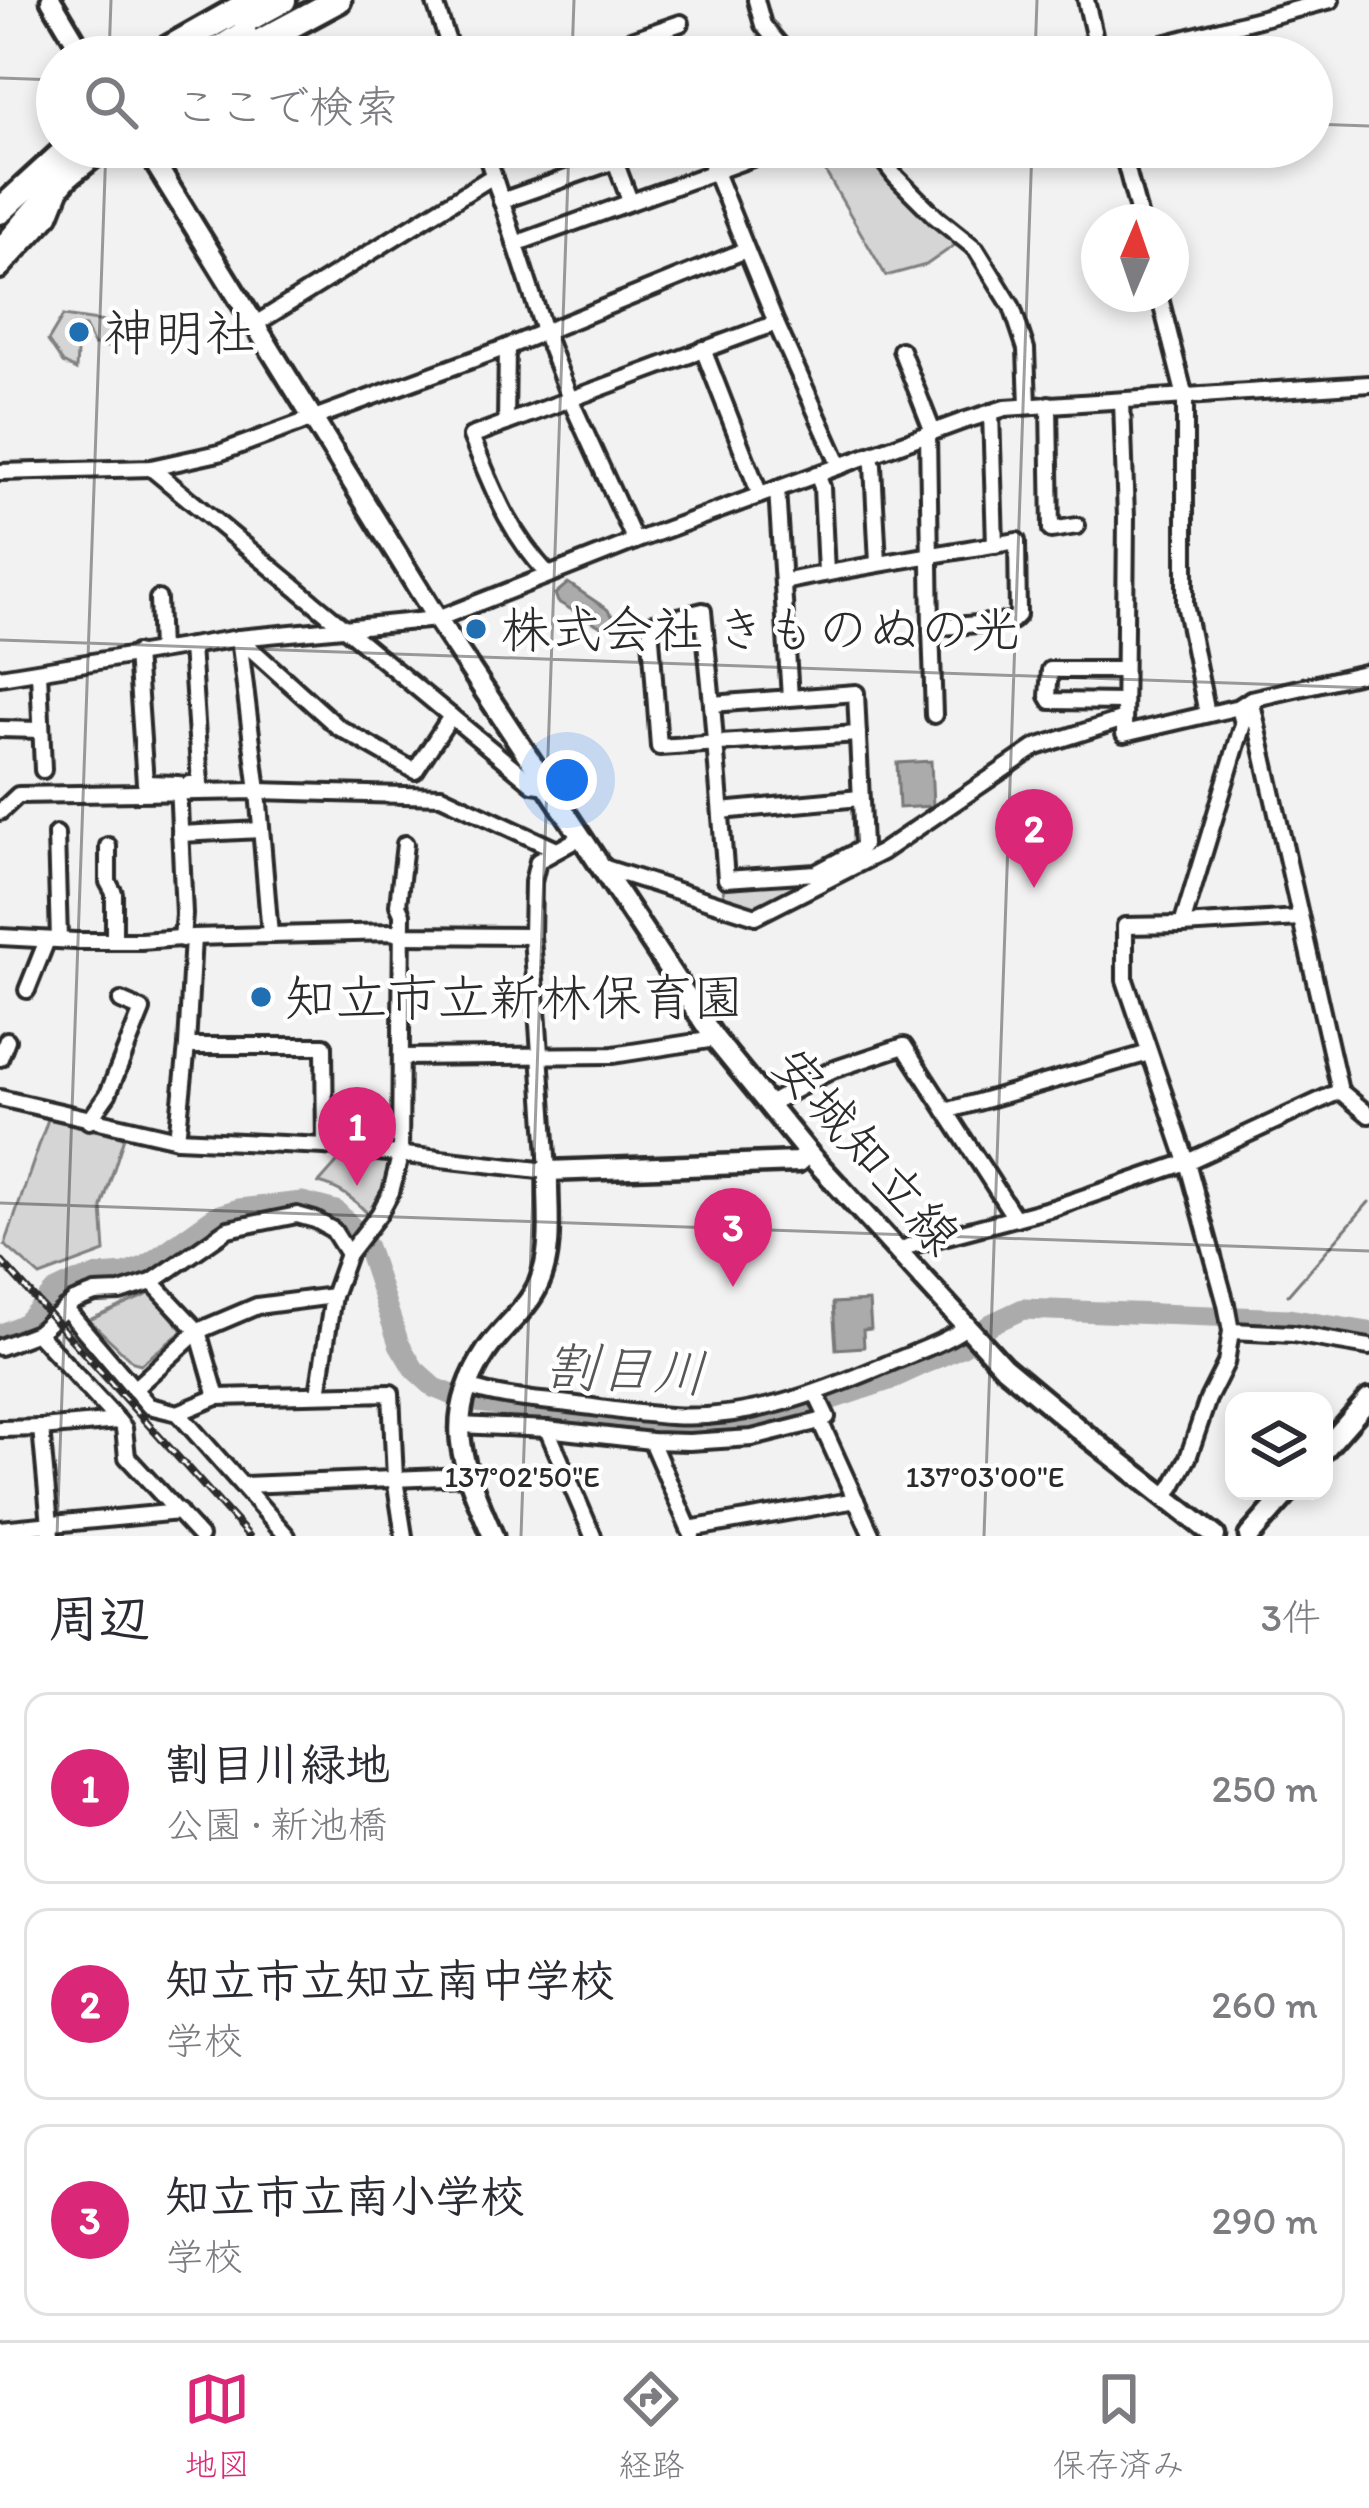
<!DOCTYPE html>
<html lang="ja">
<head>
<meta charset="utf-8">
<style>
  body { margin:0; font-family:Itim,"Klee One",sans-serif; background:#f2f2f3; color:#2b2b33 }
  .controls { position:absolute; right:36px; bottom:36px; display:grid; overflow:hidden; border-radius:24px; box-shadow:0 6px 18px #0003 }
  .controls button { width:108px; height:108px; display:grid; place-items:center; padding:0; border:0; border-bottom:3px solid #e1e1e2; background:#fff; color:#2b2b33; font:60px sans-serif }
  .compass { position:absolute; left:1081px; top:204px; width:108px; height:108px; border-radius:50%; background:#fff; box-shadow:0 6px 18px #0003; rotate:2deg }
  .you { position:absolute; left:567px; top:780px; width:42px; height:42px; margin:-30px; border:9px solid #fff; border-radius:50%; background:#1a73e8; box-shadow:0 0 0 18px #1a73e833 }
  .badge { display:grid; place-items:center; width:78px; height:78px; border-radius:50%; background:#db2777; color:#fff; font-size:39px; font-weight:700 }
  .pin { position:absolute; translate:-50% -99px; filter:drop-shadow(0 3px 6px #0008) }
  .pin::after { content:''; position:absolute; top:63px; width:42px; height:36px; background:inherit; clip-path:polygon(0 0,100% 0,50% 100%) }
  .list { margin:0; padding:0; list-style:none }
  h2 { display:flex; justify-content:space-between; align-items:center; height:156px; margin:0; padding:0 48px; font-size:51px }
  h2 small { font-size:39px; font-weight:400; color:#7c7c81 }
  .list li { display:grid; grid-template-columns:78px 1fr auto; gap:36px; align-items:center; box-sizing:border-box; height:192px; margin:0 24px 24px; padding:0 24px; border:3px solid #e1e1e2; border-radius:24px }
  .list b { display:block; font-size:45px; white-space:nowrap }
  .list p { margin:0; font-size:39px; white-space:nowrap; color:#7c7c81 }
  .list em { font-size:39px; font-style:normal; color:#7c7c81 }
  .icon { flex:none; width:66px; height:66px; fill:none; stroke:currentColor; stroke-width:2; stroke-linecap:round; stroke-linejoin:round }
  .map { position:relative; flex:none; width:1369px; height:1536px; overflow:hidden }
  .search { position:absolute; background:#fff; box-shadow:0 6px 18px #0003; left:36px; right:36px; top:36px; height:132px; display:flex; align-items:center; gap:30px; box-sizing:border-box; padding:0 42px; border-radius:66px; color:#7c7c81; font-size:45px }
  .sheet { height:804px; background:#fff }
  nav { display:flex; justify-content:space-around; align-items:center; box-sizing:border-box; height:168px; border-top:3px solid #e1e1e2; background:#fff; font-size:33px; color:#7c7c81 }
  nav a { display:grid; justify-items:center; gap:6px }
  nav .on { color:#db2777 }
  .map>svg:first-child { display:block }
  .green { fill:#d5d5d5; stroke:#808080; stroke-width:3 }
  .water { fill:#ababab; stroke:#787878; stroke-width:3 }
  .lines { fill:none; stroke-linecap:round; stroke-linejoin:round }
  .stream { stroke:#787878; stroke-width:3 }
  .river { stroke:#ababab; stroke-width:21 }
  .street-casing { stroke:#2b2b2b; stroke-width:22 }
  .secondary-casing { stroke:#2b2b2b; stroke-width:27 }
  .highway-casing { stroke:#2b2b2b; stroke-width:33 }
  .street { stroke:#fff; stroke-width:14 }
  .secondary { stroke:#fff; stroke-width:18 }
  .highway { stroke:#fff; stroke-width:24 }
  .rail-casing { stroke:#2b2b2b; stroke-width:8 }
  .rail { stroke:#fff; stroke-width:3; stroke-dasharray:9; stroke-linecap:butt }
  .ticks { fill:none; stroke:#2b2b2b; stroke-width:3; stroke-opacity:0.45 }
  .poi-dot { fill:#1f6fb2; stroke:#fff; stroke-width:4.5 }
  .labels { text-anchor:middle; stroke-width:9; stroke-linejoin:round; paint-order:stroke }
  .poi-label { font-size:51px; fill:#2b2b2b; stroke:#fff; text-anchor:start }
  .street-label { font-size:51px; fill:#2b2b2b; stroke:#fff }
  .water-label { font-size:54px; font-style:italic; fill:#585858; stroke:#fff }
  .ticks-label { font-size:30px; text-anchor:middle; fill:#2b2b2b; stroke:#fff; stroke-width:9; stroke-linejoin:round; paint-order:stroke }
</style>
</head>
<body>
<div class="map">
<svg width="1369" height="1536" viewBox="0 0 1369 1536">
  <rect width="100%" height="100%" fill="#f2f2f2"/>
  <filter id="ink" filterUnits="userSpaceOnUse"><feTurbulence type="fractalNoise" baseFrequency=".00833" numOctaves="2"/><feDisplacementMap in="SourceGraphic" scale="24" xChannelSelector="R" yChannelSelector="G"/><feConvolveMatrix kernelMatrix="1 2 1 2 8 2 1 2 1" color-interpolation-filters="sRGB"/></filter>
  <g filter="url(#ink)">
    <g class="green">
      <path d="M 811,147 L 868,147 L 955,238 L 955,245 L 926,265 L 886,276 Z"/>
      <path d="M 63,316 L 112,323 L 108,347 L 94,345 L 85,327 L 74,326 L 77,352 L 76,370 L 63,363 L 48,341 Z"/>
      <path d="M 814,877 L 752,908 L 724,900 L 723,884 Z"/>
      <path d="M 48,1119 L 124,1137 L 102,1207 L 105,1252 L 40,1276 L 5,1245 Z"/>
      <path d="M 343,1156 L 385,1159 L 391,1165 L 385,1192 L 369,1215 C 353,1198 341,1189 319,1183 Z"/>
      <path d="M 151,1293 L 183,1331 L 141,1364 L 133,1362 L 89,1320 Z"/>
    </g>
    <g class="water">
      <path d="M 568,583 L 607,609 L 615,619 L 614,624 L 605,629 L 558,602 L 555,594 Z"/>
      <path d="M 931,761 L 933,806 L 899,808 L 897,763 Z"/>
      <path d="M 869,1301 L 871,1329 L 863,1330 L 864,1347 L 836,1349 L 833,1303 Z"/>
    </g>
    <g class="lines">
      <g class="stream">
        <path d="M 1288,1295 L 1369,1202"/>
        <path d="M 1287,1311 L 1289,1319"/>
      </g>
      <path class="river" d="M 0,1335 L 26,1323 L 54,1292 L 75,1282 L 99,1276 L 125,1274 L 146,1266 L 216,1216 L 239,1209 L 302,1202 L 336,1211 L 354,1229 L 367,1247 L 399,1344 L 414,1369 L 435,1388 L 468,1401 L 582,1416 L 678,1423 L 736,1423 L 775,1418 L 889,1380 L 963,1346 L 991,1324 L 1023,1309 L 1289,1319 L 1369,1332"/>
      <defs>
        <g id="street">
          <path d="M 434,0 L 453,57"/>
          <path d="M 756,0 L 763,25 L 790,57"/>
          <path d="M 1086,0 L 1099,57"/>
          <path d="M 581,57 L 681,23"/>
          <path d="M 1114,57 L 1331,0"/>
          <path d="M 484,147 L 544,331 L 570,399 L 635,541"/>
          <path d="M 705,147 L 776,323 L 840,466"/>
          <path d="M 872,147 L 895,176 L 936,217 L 976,249 L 1012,307 L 1026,349 L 1028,406"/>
          <path d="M 1121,147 L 1141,222"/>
          <path d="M 501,201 L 615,161 L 630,201"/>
          <path d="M 515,244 L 783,147"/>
          <path d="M 0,271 L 51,216 L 61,191"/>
          <path d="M 1159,294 L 1185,397 L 1185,604 L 1207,714"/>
          <path d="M 254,325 L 493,176"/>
          <path d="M 703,349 L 760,495"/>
          <path d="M 901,350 L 933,432"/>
          <path d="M 1122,401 L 1126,518 L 1124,734 L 1239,707 L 1251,699 L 1369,672"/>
          <path d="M 1049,404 L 1051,530 L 1077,526"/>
          <path d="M 991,412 L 995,545"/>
          <path d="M 506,423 L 507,347"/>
          <path d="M 870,455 L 873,465 L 878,563"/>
          <path d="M 151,468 L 533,784 L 547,786"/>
          <path d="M 0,472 L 151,468 L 219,453 L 507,347 L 746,250"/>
          <path d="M 817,474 L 822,487 L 826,573"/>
          <path d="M 777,489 L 790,698 L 856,693 L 863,845 L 859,850 L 816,873 L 726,879 L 712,704 L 790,698"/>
          <path d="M 548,574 C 507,530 494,491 471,436 L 776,323"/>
          <path d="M 783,582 C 860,566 939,554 1017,541 L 1018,615 L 1012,621 L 931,628 L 928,434"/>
          <path d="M 158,599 L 160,650"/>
          <path d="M 931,628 L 934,715"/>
          <path d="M 239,638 L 258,791 L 270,935"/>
          <path d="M 239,638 L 338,727 L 415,771 L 451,716"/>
          <path d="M 136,653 L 145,783 L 178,784 L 184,914 L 182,939"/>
          <path d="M 39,671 L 43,770"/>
          <path d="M 0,677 L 239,638 L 437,619 L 635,541 L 963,421 L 1005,408 L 1369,384"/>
          <path d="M 1251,699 L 1340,1091 L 1369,1115"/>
          <path d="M 1124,702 L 1051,701 L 1048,696 L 1050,670 L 1124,670"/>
          <path d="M 712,704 L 703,611 L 650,624 L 659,747 L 858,734"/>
          <path d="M 0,729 L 41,730"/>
          <path d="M 189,784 L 200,784 L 191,646"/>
          <path d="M 721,811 L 860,798"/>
          <path d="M 0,812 L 18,795 L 258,791 L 441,796 L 557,850"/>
          <path d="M 56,834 L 59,940"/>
          <path d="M 180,834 L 261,830"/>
          <path d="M 108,846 L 108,882 L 114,893 L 114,940"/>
          <path d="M 602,867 L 756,916 L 882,852 L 1036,747 L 1124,719"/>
          <path d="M 1182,925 L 1300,918"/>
          <path d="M 0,937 L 76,941 L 141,941 L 193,937 L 393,932 L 400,935 L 532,936"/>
          <path d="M 27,990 L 47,940"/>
          <path d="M 187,1046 L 324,1046 L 325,1146"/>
          <path d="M 402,1057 L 613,1055 L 715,1039"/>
          <path d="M 0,1058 L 7,1040"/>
          <path d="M 0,1098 L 177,1139 L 325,1146 L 548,1171 L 532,936 L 533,882 L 538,861 L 581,837"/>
          <path d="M 769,1104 L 832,1070 L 904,1046 L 1015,1218"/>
          <path d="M 946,1111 L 1149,1053"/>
          <path d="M 89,1121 L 108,1094 L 142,1010 L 121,1001"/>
          <path d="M 177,1139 L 187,1046 L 193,937"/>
          <path d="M 899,1252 L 909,1246 L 1053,1208 L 1187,1162 L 1340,1091"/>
          <path d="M 152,1282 L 198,1331 L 217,1397"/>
          <path d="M 65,1308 L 149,1406 L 178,1413"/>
          <path d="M 1231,1331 L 1293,1334 L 1369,1347"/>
          <path d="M 37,1333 L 118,1421 L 124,1428 L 127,1457 L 200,1536"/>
          <path d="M 0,1347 L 37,1333 L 74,1301 L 95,1293 L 120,1292 L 152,1282 L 228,1229 L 297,1215 L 315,1220 L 333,1230 L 348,1254"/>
          <path d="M 468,1387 C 500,1398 536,1400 569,1404 C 602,1408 636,1414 670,1416 C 745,1421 817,1394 885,1365 C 913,1353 942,1344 968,1326"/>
          <path d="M 134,1389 L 198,1331 L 257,1306 L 333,1296"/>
          <path d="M 318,1394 L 333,1296 L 348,1254 L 379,1214 L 391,1192 L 400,1156 L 402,914 L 398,905 L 405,844"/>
          <path d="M 816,1394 L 827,1417 L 820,1421 L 872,1536"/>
          <path d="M 460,1425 L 547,1429 L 651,1441 L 689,1442 L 752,1438 L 820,1421"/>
          <path d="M 41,1428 L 118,1421"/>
          <path d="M 0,1429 L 41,1428 L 51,1536"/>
          <path d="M 547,1429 L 593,1536"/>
          <path d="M 651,1441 L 692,1535"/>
          <path d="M 244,1485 L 467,1476"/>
          <path d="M 1164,1497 L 1173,1486 L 1188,1458 L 1208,1399 L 1226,1363 L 1231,1331 L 1226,1304 L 1187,1162 L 1125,980 L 1125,926 L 1182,925 L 1243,724 L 1239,707"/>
          <path d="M 0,1529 L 179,1512"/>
          <path d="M 689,1529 L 856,1500"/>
          <path d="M 287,1536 L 178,1413 L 217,1397 L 391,1393 L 395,1479 L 404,1536"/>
        </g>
        <g id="secondary">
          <path d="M 51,0 L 85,57"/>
          <path d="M 145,147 L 437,619 L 715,1039 L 808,1153 L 1004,1367 L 1081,1431 L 1215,1536"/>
          <path d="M 1324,1450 L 1369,1399"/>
          <path d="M 493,1536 C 463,1467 440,1420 487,1350 C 503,1327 528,1309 539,1283 C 554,1250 547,1207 548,1171 L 798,1162 L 808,1153"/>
          <path d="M 1249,1536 L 1289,1491"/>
        </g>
        <g id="highway">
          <path d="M 246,20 L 283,0"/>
          <path d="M 154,57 L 255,0"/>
          <path d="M 207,57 L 244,34"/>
          <path d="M 232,57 L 338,0"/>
          <path d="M 0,211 L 70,147"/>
          <path d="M 0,253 L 67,175 L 102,147"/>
        </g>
      </defs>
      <use href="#street" class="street-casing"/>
      <use href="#secondary" class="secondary-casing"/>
      <use href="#highway" class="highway-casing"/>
      <use href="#street" class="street"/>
      <use href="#secondary" class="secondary"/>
      <use href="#highway" class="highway"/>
      <defs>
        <path id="rail" d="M 0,1260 L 249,1536"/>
      </defs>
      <use href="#rail" class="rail-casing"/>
      <use href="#rail" class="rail"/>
    </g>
  </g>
  <path class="ticks" d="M 109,57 L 111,0M 572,57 L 574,0M 1035,57 L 1037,0M 0,78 L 57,80M 1312,124 L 1369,126M 0,640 L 1369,688M 0,1203 L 1369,1251M 57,1536 L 106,147M 521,1536 L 569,147M 984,1536 L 1032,147"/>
  <g class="poi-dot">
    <circle cx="79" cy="332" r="12"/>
    <circle cx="476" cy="629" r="12"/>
    <circle cx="261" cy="997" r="12"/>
  </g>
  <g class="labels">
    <g class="poi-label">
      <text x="103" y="350">神明社</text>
      <text x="500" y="647">株式会社 きものぬの光</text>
      <text x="285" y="1015">知立市立新林保育園</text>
    </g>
    <g class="street-label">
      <text transform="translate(867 1150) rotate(49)" y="18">安城知立線</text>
    </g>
    <g class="water-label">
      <text transform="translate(626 1369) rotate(3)" y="19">割目川</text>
    </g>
  </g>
  <g class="ticks-label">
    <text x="522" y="1487">137°02'50"E</text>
    <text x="985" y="1487">137°03'00"E</text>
  </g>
</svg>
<div class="controls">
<button><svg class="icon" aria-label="layers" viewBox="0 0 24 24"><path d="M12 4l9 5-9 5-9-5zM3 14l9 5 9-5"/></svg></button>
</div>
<svg class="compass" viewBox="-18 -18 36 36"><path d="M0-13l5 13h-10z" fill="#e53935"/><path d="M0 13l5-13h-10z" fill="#7c7c81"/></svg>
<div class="you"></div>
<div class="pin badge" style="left:357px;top:1186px">1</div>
<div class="pin badge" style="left:1034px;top:888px">2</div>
<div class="pin badge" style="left:733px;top:1287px">3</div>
<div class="search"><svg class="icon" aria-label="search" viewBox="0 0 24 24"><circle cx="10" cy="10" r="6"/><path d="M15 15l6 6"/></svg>ここで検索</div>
</div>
<section class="sheet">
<h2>周辺<small>3件</small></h2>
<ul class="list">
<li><span class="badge">1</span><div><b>割目川緑地</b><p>公園 · 新池橋</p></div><em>250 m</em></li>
<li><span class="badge">2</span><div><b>知立市立知立南中学校</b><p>学校</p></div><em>260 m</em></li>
<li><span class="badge">3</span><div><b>知立市立南小学校</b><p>学校</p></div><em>290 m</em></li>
</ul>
</section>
<nav>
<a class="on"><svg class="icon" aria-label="map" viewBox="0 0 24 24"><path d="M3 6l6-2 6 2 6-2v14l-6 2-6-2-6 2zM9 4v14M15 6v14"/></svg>地図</a>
<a><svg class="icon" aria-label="directions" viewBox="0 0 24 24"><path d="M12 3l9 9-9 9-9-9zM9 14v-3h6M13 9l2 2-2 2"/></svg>経路</a>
<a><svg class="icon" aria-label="saved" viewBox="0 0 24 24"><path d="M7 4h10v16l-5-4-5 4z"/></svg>保存済み</a>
</nav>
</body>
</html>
